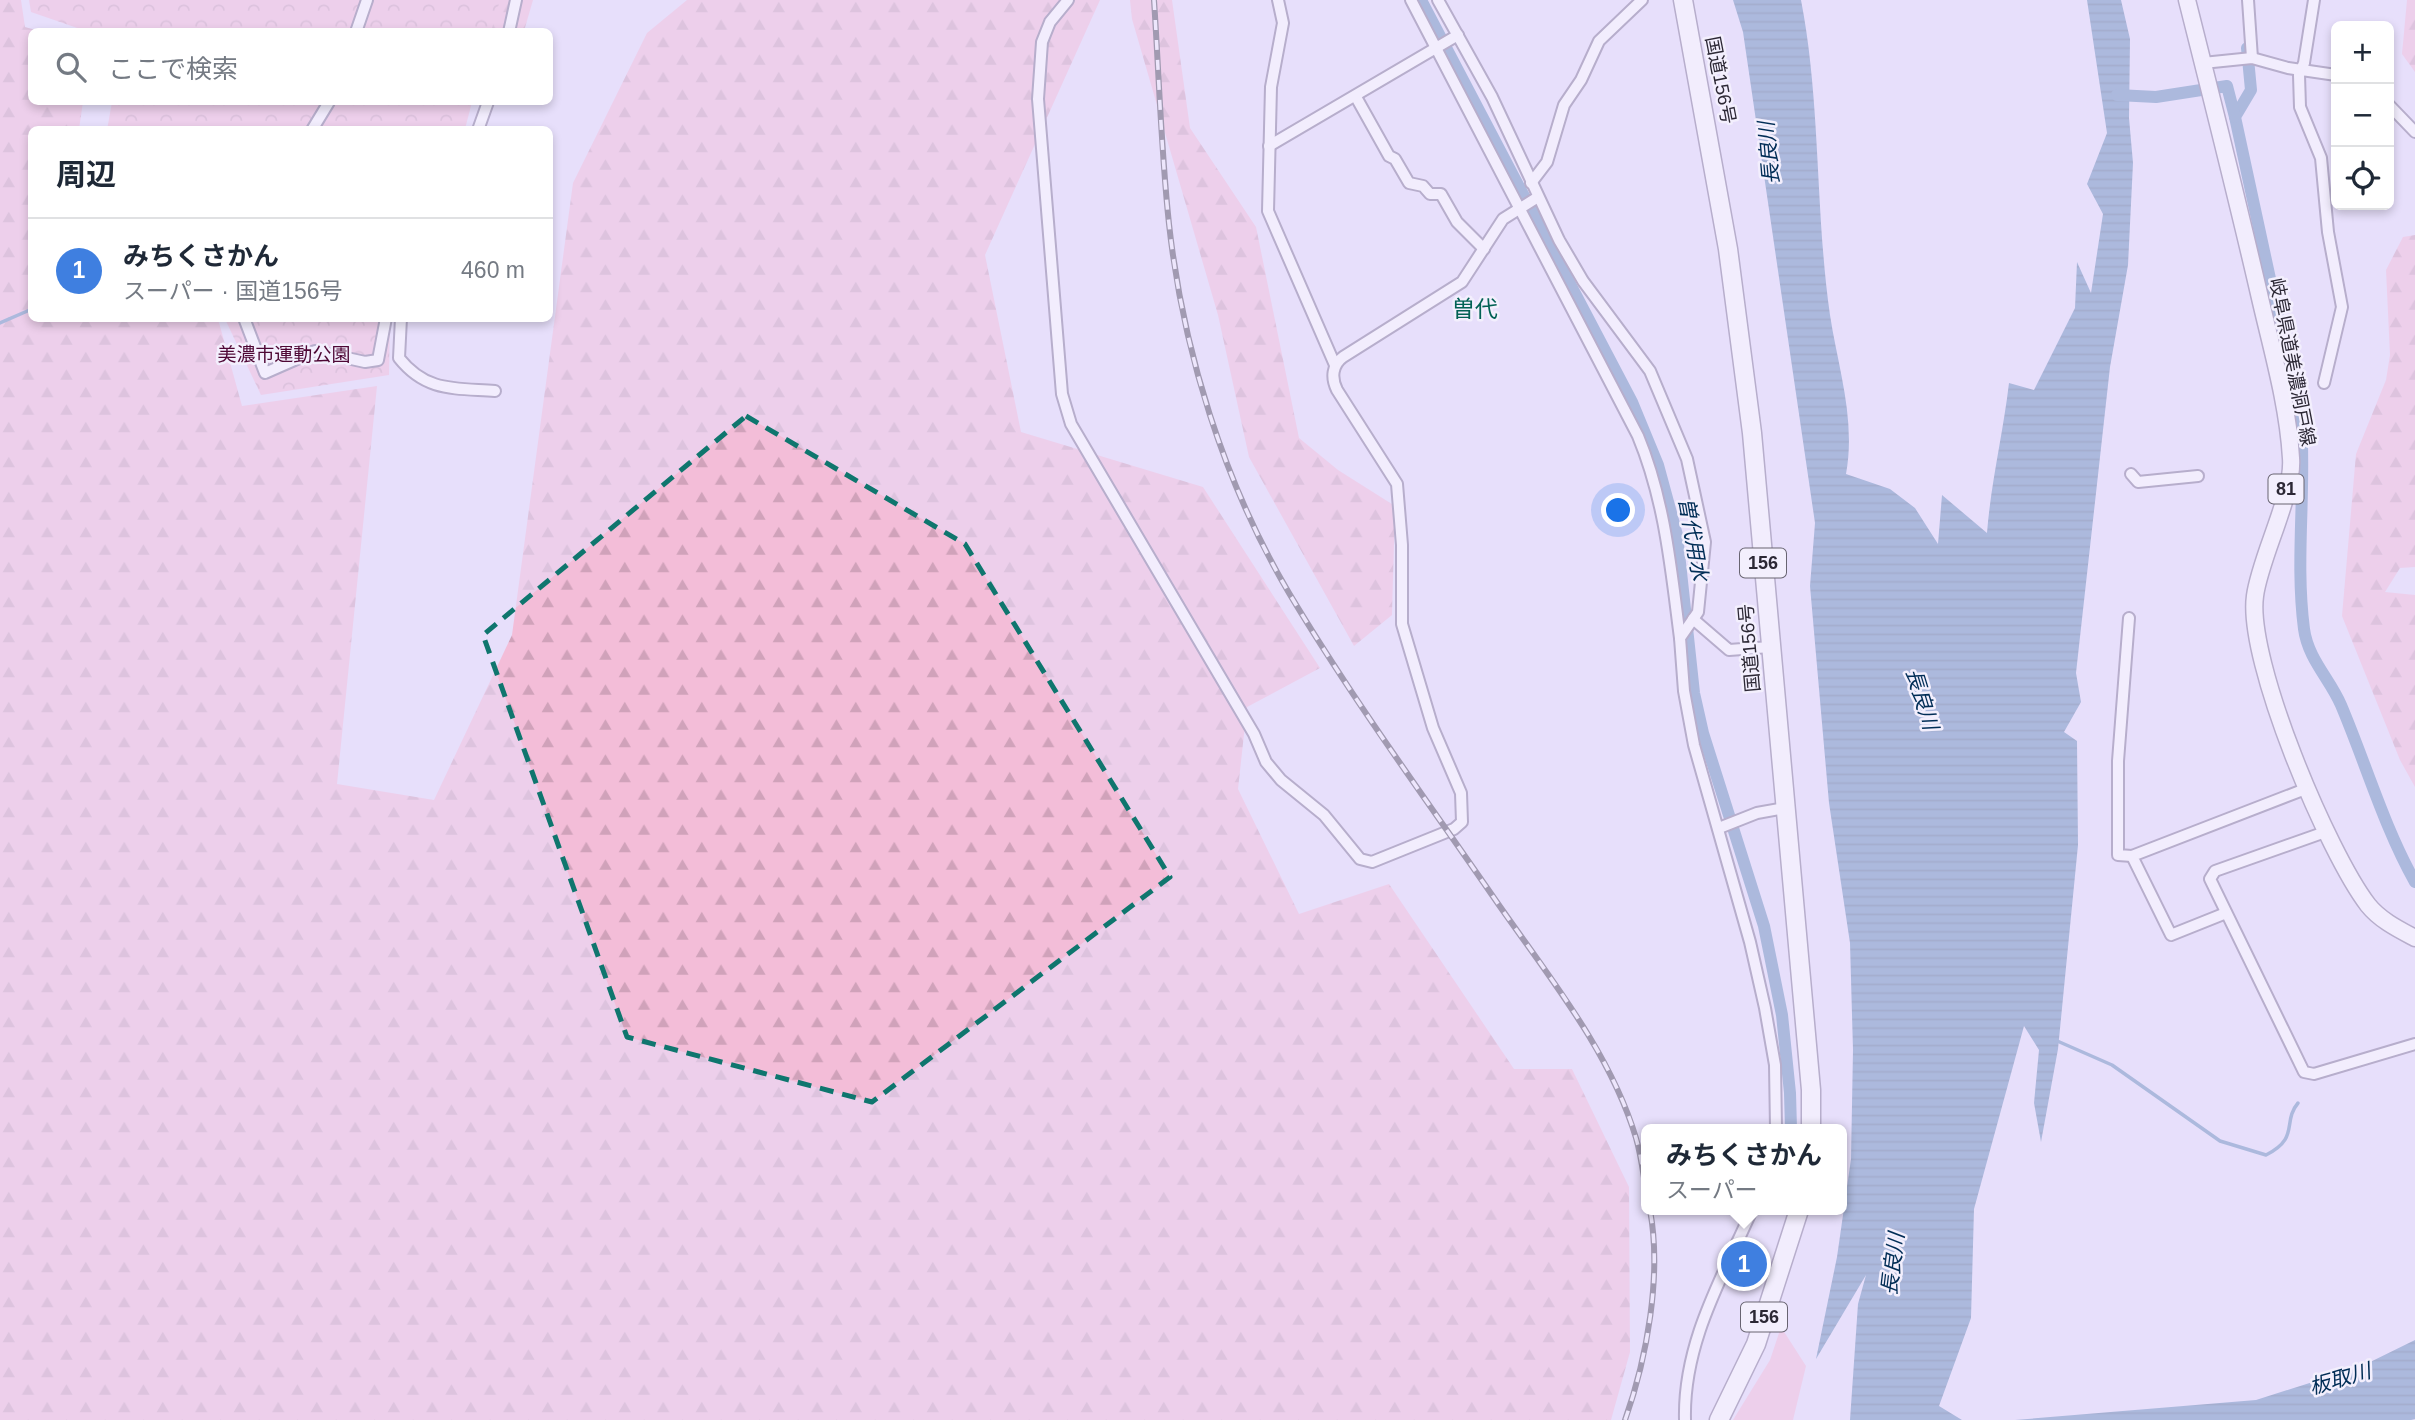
<!DOCTYPE html>
<html lang="ja">
<head>
<meta charset="utf-8">
<style>
  body { margin:0; font-family:Arial,"Noto Sans JP",sans-serif; background:#f6f6f7; color:#1f2937 }
  .controls { position:absolute; right:21px; top:21px; display:grid; overflow:hidden; border-radius:10px; box-shadow:0 4px 10px #0003 }
  .controls button { width:63px; height:63px; display:grid; place-items:center; padding:0; border:0; border-bottom:2px solid #e0e1e3; background:#fff; color:#1f2937; font:35px sans-serif }
  .you { position:absolute; left:1619px; top:511px; width:24px; height:24px; margin:-18px; border:5px solid #fff; border-radius:50%; background:#1a73e8; box-shadow:0 0 0 10px #1a73e833 }
  .badge { display:grid; place-items:center; width:46px; height:46px; border-radius:50%; background:#387c6f; color:#fff; font-size:23px; font-weight:700 }
  .pin { position:absolute; translate:-50% -50%; border:4px solid #fff; box-shadow:0 2px 7px #0006 }
  .popup { position:absolute; left:1641px; top:1124px; width:206px; height:91px; box-sizing:border-box; display:grid; place-content:center; border-radius:10px; background:#fff; filter:drop-shadow(0 2px 5px #0005); font-size:23px; white-space:nowrap; color:#747a83 }
  .popup b { font-size:26px; color:#1f2937 }
  .popup::after { content:''; position:absolute; left:50%; top:100%; margin-left:-14px; border:14px solid transparent; border-top-color:#fff }
  .list { margin:0; padding:0; list-style:none }
  h2 { display:flex; justify-content:space-between; align-items:center; height:91px; margin:0; padding:0 28px; font-size:30px }
  h2 small { font-size:23px; font-weight:400; color:#747a83 }
  .list li { display:grid; grid-template-columns:46px 1fr auto; gap:21px; align-items:center; box-sizing:border-box; height:105px; padding:0 28px; border-top:2px solid #e0e1e3 }
  .list b { display:block; font-size:26px; white-space:nowrap }
  .list p { margin:0; font-size:23px; white-space:nowrap; color:#747a83 }
  .list em { font-size:23px; font-style:normal; color:#747a83 }
  .icon { flex:none; width:38px; height:38px; fill:none; stroke:currentColor; stroke-width:2; stroke-linecap:round; stroke-linejoin:round }
  .map { position:relative; flex:none; width:2415px; height:1420px; overflow:hidden }
  .search { position:absolute; background:#fff; box-shadow:0 4px 10px #0003; left:28px; top:28px; width:525px; height:77px; display:flex; align-items:center; gap:18px; box-sizing:border-box; padding:0 24px; border-radius:10px; color:#747a83; font-size:26px }
  .panel { position:absolute; background:#fff; box-shadow:0 4px 10px #0003; left:28px; top:126px; width:525px; height:196px; border-radius:10px }
  .map>svg:first-child { display:block }
  .green { fill:#f3bdd8 }
  .forest { fill:url(#forest-firs) }
  .park { fill:url(#park-crowns) }
  .water { fill:url(#water-rules) }
  .lines { fill:none; stroke-linecap:round; stroke-linejoin:round }
  .stream { stroke:#648cb9; stroke-width:3.5 }
  .canal { stroke:#648cb9; stroke-width:12 }
  .minor-casing { stroke:#7d7392; stroke-width:14 }
  .primary-casing { stroke:#7d7392; stroke-width:19 }
  .trunk-casing { stroke:#7d7392; stroke-width:21 }
  .minor { stroke:#fff; stroke-width:10 }
  .primary { stroke:#fff; stroke-width:16 }
  .trunk { stroke:#fff; stroke-width:18 }
  .rail-casing { stroke:#4c4757; stroke-width:6 }
  .rail { stroke:#f3effd; stroke-width:3.5; stroke-dasharray:10; stroke-linecap:butt }
  .marked { fill:none; stroke:#0f766e; stroke-width:5; stroke-dasharray:14 9; stroke-linejoin:round }
  .labels { text-anchor:middle; stroke-width:5; stroke-linejoin:round; paint-order:stroke }
  .shield { fill:#f3effd; stroke:#686471; stroke-width:2 }
  .shield-label { font-size:18px; font-weight:bold; fill:#2c2835 }
  .street-label { font-size:19px; fill:#2c2835; stroke:#f3effd }
  .park-label { font-size:19px; fill:#4e0735; stroke:#f3effd }
  .water-label { font-size:21px; font-style:italic; fill:#002d56; stroke:#f3effd }
  .quarter-label { font-size:23px; fill:#026255; stroke:#f3effd }
</style>
</head>
<body>
<div class="map">
<svg width="2415" height="1420" viewBox="0 0 2415 1420">
  <defs>
    <pattern id="forest-firs" width="22" height="20" patternUnits="userSpaceOnUse" patternTransform="scale(1.75)"><rect width="22" height="20" fill="#f3bdd8"/><path d="M5 1l3.5 6h-7zM16 11l3.5 6h-7z" fill="#d0a2ba"/></pattern>
    <pattern id="park-crowns" width="20" height="18" patternUnits="userSpaceOnUse" patternTransform="scale(1.75)"><rect width="20" height="18" fill="#f3bdd8"/><path d="M2 6a3 3 0 1 1 6 0M12 15a3 3 0 1 1 6 0" fill="none" stroke="#d0a2ba"/></pattern>
    <pattern id="water-rules" width="6" height="5" patternUnits="userSpaceOnUse" patternTransform="scale(1.75)"><rect width="6" height="5" fill="#648cb9"/><path d="M0 2.5h6" fill="none" stroke="#537297"/></pattern>
  </defs>
  <rect width="100%" height="100%" fill="#e7dffb"/>
  <path class="green" d="M 1781,1327 L 1806,1366 L 1793,1420 L 1733,1420 L 1770,1360 Z"/>
  <g class="forest">
    <path d="M 0,0 L 21,0 L 25,27 L 39,31 L 32,32 L 32,102 L 83,102 L 79,129 L 32,130 L 32,318 L 218,319 L 242,406 L 377,386 L 337,784 L 434,800 L 512,635 L 573,183 L 647,33 L 687,0 L 1100,0 L 985,255 L 1021,432 L 1203,487 L 1320,668 L 1247,707 L 1238,789 L 1299,914 L 1389,884 L 1514,1069 L 1572,1069 L 1629,1187 L 1630,1352 L 1611,1420 L 0,1420 Z"/>
    <path d="M 466,0 L 533,0 L 524,31 L 451,32 Z"/>
    <path d="M 1130,0 L 1172,0 L 1190,128 L 1256,227 L 1299,438 L 1338,470 L 1395,506 L 1392,615 L 1354,646 L 1249,457 L 1218,315 L 1132,19 Z"/>
    <path d="M 2407,0 L 2415,0 L 2415,72 L 2402,54 Z"/>
    <path d="M 2415,235 L 2415,567 L 2400,568 L 2385,592 L 2415,595 L 2415,787 L 2400,760 L 2342,616 L 2356,454 L 2386,380 L 2390,355 L 2386,270 L 2403,237 Z"/>
  </g>
  <g class="park">
    <path d="M 29,0 L 500,0 L 491,32 L 86,31 L 31,12 Z"/>
    <path d="M 112,102 L 472,102 L 465,129 L 107,130 Z"/>
    <path d="M 225,319 L 390,319 L 389,375 L 261,395 Z"/>
  </g>
  <g class="water">
    <path d="M 1733,0 L 1801,0 C 1821,103 1815,211 1830,315 C 1838,368 1856,419 1846,474 L 1890,489 L 1915,508 L 1938,544 L 1942,495 L 1987,533 C 1991,482 2003,434 2009,383 L 2034,390 L 2075,308 L 2077,262 L 2091,293 L 2103,214 L 2087,184 L 2107,133 L 2087,0 L 2121,0 L 2130,39 L 2129,118 L 2133,163 L 2128,265 L 2110,367 L 2076,673 L 2081,702 L 2064,732 L 2077,741 L 2078,845 L 2058,1049 L 2041,1142 L 2034,1103 L 2039,1050 L 2024,1026 L 1974,1209 L 1971,1318 L 1939,1406 L 1962,1420 L 1850,1420 L 1858,1304 L 1866,1275 L 1816,1359 L 1837,1257 L 1851,1159 L 1853,1050 L 1850,943 L 1829,803 L 1810,586 L 1815,523 L 1743,32 Z"/>
    <path d="M 2415,1340 L 2415,1419 L 2411,1420 L 2015,1420 L 2256,1400 L 2360,1367 Z"/>
  </g>
  <g class="lines">
    <g class="stream">
      <path d="M 0,323 L 32,309"/>
      <path d="M 2055,1040 L 2112,1065 L 2220,1141 L 2266,1155 C 2300,1138 2282,1122 2298,1103"/>
    </g>
    <g class="canal">
      <path d="M 1421,0 L 1632,402 L 1658,465 L 1677,535 L 1694,693 L 1703,733 L 1764,926 L 1782,1015 L 1790,1093 L 1791,1129"/>
      <path d="M 2247,48 L 2251,90 L 2235,117 L 2301,422 C 2306,491 2295,560 2304,629 C 2308,659 2330,679 2341,705 C 2366,764 2384,827 2415,882"/>
      <path d="M 2117,95 L 2156,97 L 2227,86 L 2235,117"/>
    </g>
    <defs>
      <g id="minor">
        <path d="M 1068,0 L 1050,22 L 1042,42 L 1038,99 L 1062,394 L 1071,424 L 1254,734 L 1266,762 L 1281,780 L 1324,815 L 1360,859 L 1372,862 L 1454,829 L 1462,822 L 1461,793 L 1433,728 L 1402,624 L 1402,545 L 1397,484 L 1337,390 C 1331,378 1332,365 1343,357 L 1462,282 L 1503,219 L 1538,197"/>
        <path d="M 1278,0 L 1283,23 L 1271,87 L 1268,211 L 1335,365"/>
        <path d="M 1411,0 L 1638,436 C 1665,501 1671,569 1680,638"/>
        <path d="M 1438,0 L 1492,97 L 1559,240 L 1583,281 L 1650,371 L 1687,459 L 1705,542 L 1698,612 L 1680,638 L 1684,691 L 1694,745 L 1750,942 L 1765,1008 L 1775,1065 L 1776,1129"/>
        <path d="M 2248,0 L 2252,58"/>
        <path d="M 2314,0 L 2304,63 L 2299,75 L 2300,107 L 2321,158 L 2328,232 L 2342,307 L 2324,383"/>
        <path d="M 356,32 L 367,0"/>
        <path d="M 509,32 L 516,0"/>
        <path d="M 2203,63 L 2252,58 L 2288,68 L 2336,75"/>
        <path d="M 1356,97 L 1389,156 L 1395,159 L 1409,183 L 1423,186 L 1430,194 L 1441,194 L 1457,222 L 1484,249"/>
        <path d="M 2389,105 L 2415,132"/>
        <path d="M 312,130 L 329,102"/>
        <path d="M 478,130 L 488,102"/>
        <path d="M 1269,146 L 1458,35"/>
        <path d="M 1531,183 L 1547,162 L 1564,105 L 1581,80 L 1599,41 L 1642,0"/>
        <path d="M 244,318 L 265,373 L 315,351 L 365,362 L 378,360 L 386,318"/>
        <path d="M 401,318 L 399,358 C 426,392 454,388 495,391"/>
        <path d="M 2131,474 L 2138,482 L 2198,476"/>
        <path d="M 2129,618 L 2118,761 L 2118,855 L 2132,856"/>
        <path d="M 1693,619 L 1729,650 L 1770,647"/>
        <path d="M 1719,828 L 1757,813 L 1785,808"/>
        <path d="M 2328,831 L 2215,871 L 2210,879 L 2304,1072 L 2314,1074 L 2415,1044"/>
        <path d="M 2226,913 L 2171,935 L 2132,856 L 2308,788"/>
        <path d="M 1685,1420 C 1683,1343 1722,1278 1752,1210"/>
      </g>
      <path id="primary" d="M 2187,0 C 2212,99 2237,198 2260,298 C 2272,350 2288,405 2291,458 C 2294,495 2260,557 2255,596 C 2246,660 2328,853 2368,905 C 2380,920 2398,929 2415,938"/>
      <g id="trunk">
        <path d="M 1683,0 L 1728,249 L 1752,433 L 1811,1090 L 1811,1129"/>
        <path d="M 1719,1420 L 1756,1344 L 1799,1210"/>
      </g>
    </defs>
    <use href="#minor" class="minor-casing"/>
    <use href="#primary" class="primary-casing"/>
    <use href="#trunk" class="trunk-casing"/>
    <use href="#minor" class="minor"/>
    <use href="#primary" class="primary"/>
    <use href="#trunk" class="trunk"/>
    <defs>
      <g id="rail">
        <path d="M 1154,0 C 1159,75 1161,150 1169,224 C 1183,351 1224,483 1289,593 C 1351,697 1423,795 1492,895 C 1544,971 1609,1048 1636,1138 C 1641,1155 1643,1173 1646,1190"/>
        <path d="M 1625,1420 C 1647,1358 1662,1275 1650,1210"/>
      </g>
    </defs>
    <use href="#rail" class="rail-casing"/>
    <use href="#rail" class="rail"/>
  </g>
  <path d="M0 0H2415V1420H0ZM 746,416 L 965,544 L 1170,877 L 872,1102 L 627,1037 L 483,635 Z" fill="#e7dffb" fill-opacity=".55" fill-rule="evenodd"/>
  <path class="marked" d="M 746,416 L 965,544 L 1170,877 L 872,1102 L 627,1037 L 483,635 Z"/>
  <g class="labels">
    <g class="shield">
      <rect x="2268.5" y="474.5" width="35" height="29" rx="5"/>
      <rect x="1740" y="548.5" width="46" height="29" rx="5"/>
      <rect x="1741" y="1302.5" width="46" height="29" rx="5"/>
    </g>
    <g class="shield-label">
      <text x="2286" y="495">81</text>
      <text x="1763" y="569">156</text>
      <text x="1764" y="1323">156</text>
    </g>
    <g class="street-label">
      <text transform="translate(1721 80) rotate(79)" y="7">国道156号</text>
      <text transform="translate(2293 362) rotate(79)" y="7">岐阜県道美濃洞戸線</text>
      <text transform="translate(1749 648) rotate(-95)" y="7">国道156号</text>
    </g>
    <g class="park-label">
      <text x="284" y="361">美濃市運動公園</text>
    </g>
    <g class="water-label">
      <text transform="translate(1769 153) rotate(-95)" y="7">長良川</text>
      <text transform="translate(1693 539) rotate(80)" y="7">曽代用水</text>
      <text transform="translate(1922 699) rotate(73)" y="7">長良川</text>
      <text transform="translate(1893 1264) rotate(-83)" y="7">長良川</text>
      <text transform="translate(2340 1379) rotate(-16)" y="7">板取川</text>
    </g>
    <g class="quarter-label">
      <text x="1475" y="317">曽代</text>
    </g>
  </g>
</svg>
<div class="controls">
<button>+</button>
<button>−</button>
<button><svg class="icon" aria-label="locate" viewBox="0 0 24 24"><circle cx="12" cy="12" r="6"/><path d="M12 2v4M12 18v4M2 12h4M18 12h4"/></svg></button>
</div>
<div class="you"></div>
<div class="pin badge" style="left:1744px;top:1264px;background:#3f7fe0">1</div>
<div class="popup"><b>みちくさかん</b>スーパー</div>
<div class="search"><svg class="icon" aria-label="search" viewBox="0 0 24 24"><circle cx="10" cy="10" r="6"/><path d="M15 15l6 6"/></svg>ここで検索</div>
<section class="panel">
<h2>周辺<small></small></h2>
<ul class="list">
<li><span class="badge" style="background:#3f7fe0">1</span><div><b>みちくさかん</b><p>スーパー · 国道156号</p></div><em>460 m</em></li>
</ul>
</section>
</div>
</body>
</html>
